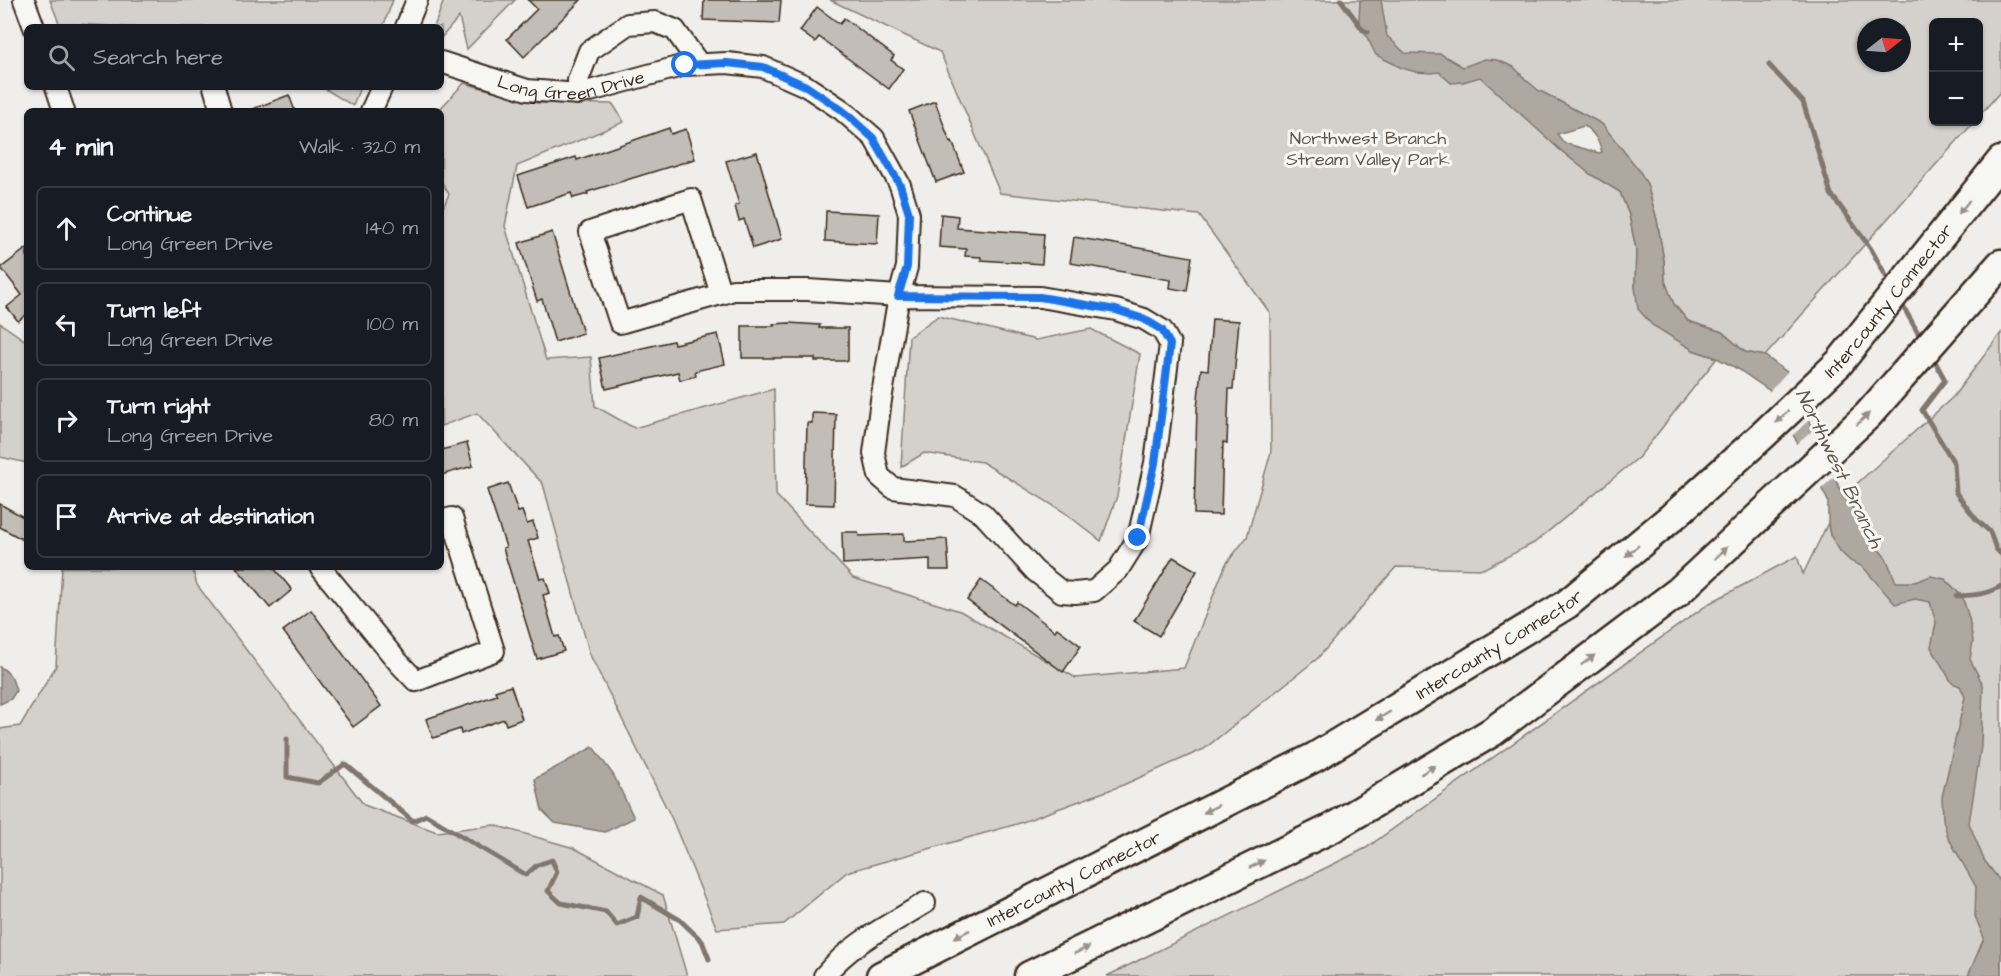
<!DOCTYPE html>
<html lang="en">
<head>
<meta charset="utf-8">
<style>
  body { margin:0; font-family:"Architects Daughter",sans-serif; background:#20242c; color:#f1f3f6 }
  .controls { position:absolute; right:18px; top:18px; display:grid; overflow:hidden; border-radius:9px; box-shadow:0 2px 4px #0004 }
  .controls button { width:54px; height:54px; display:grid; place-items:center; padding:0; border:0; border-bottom:2px solid #363941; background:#171b24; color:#f1f3f6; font:30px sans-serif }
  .compass { position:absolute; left:1857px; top:18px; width:54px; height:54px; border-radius:50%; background:#171b24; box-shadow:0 2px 4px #0004; rotate:73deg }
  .stop { position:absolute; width:18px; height:18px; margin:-14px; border:4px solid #1a73e8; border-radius:50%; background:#fff }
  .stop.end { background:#1a73e8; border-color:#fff; box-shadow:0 2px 6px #0008 }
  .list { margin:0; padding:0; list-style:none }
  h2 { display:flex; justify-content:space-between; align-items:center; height:78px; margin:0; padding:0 24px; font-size:26px }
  h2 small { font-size:20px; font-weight:400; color:#9ea1a6 }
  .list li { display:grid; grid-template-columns:39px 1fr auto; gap:18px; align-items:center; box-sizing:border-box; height:84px; margin:0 12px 12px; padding:0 12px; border:2px solid #363941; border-radius:9px }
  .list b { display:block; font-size:22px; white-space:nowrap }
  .list p { margin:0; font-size:20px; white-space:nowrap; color:#9ea1a6 }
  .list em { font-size:20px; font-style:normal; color:#9ea1a6 }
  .icon { flex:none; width:33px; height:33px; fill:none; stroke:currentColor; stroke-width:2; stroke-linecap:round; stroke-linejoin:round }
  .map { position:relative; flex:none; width:2001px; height:976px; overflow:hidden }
  .search { position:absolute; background:#171b24; box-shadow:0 2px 4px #0004; left:24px; top:24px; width:420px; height:66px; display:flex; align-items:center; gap:15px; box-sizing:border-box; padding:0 21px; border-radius:9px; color:#9ea1a6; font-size:22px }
  .panel { position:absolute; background:#171b24; box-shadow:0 2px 4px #0004; left:24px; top:108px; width:420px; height:462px; border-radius:9px }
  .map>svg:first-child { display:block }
  .green { fill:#d4d1cc; stroke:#887e75; stroke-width:1.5; fill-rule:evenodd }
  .water { fill:#afa8a1; stroke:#81766d; stroke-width:1.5; fill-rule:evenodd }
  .pier { fill:#efeeea }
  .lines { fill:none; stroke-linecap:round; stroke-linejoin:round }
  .stream { stroke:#81766d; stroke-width:5 }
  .building { fill:#c2bdb7; stroke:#3b2a1e; stroke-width:1.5 }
  .minor-casing { stroke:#3b2a1e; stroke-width:24 }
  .highway-casing { stroke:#3b2a1e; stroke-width:33 }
  .minor { stroke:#f6f6f2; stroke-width:20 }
  .highway { stroke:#f6f6f2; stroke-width:28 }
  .oneway { fill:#989088 }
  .route { stroke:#1a73e8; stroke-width:8 }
  .labels { text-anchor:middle; stroke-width:6; stroke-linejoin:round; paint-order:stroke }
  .street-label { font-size:18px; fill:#3b2a1e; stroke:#f6f6f2 }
  .park-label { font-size:18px; fill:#61544a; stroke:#f6f6f2 }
  .water-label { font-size:20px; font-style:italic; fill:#64564c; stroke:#f6f6f2 }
</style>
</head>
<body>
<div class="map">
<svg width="2001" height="976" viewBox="0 0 2001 976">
  <rect width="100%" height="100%" fill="#efeeea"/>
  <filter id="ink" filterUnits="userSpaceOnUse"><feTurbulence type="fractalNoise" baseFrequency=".0167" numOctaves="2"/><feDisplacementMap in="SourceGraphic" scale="12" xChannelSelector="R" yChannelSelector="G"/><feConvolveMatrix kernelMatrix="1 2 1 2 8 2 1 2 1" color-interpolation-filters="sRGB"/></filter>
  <g filter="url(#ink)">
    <g class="green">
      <path d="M 50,0 L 393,0 L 383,27 L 129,27 L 59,23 Z"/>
      <path d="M 444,0 L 515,0 L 467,49 L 459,17 L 441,38 L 441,27 L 434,27 Z"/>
      <path d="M 830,0 L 2001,0 L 2001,91 L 1979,116 L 1978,22 L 1934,22 L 1934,122 L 1974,122 L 1765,356 L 1745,352 L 1722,332 L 1688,321 L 1673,304 L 1665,281 L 1664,261 L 1657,220 L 1647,184 L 1602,124 L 1544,93 L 1558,148 L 1590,174 L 1620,192 L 1629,215 L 1636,249 L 1635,287 L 1693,350 L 1717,358 L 1639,457 L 1534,543 L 1483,569 L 1396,567 L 1318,658 L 1204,749 L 1123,785 L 1017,824 L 847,872 L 784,924 L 717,929 L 672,819 L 590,655 L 543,484 L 477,413 L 441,426 L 441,212 L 449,194 L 441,181 L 441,111 L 438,111 L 464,83 L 537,103 L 613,104 L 624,122 L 517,166 L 505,226 L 546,360 L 591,357 L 595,406 L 634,428 L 774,389 L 776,495 L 853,578 L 960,611 L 1076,678 L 1184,668 L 1226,564 L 1247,537 L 1271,452 L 1270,313 L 1199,215 L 1000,193 L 940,52 ZM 1866,27 L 1902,27 L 1902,63 L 1866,63 Z"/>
      <path d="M 322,87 L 360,87 L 353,106 Z"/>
      <path d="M 938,316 L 1036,340 L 1091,329 L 1140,354 L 1117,496 L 1101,541 L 1064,512 L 982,462 L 924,453 L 901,467 L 909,337 Z"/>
      <path d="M 0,323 L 27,342 L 27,463 L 0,457 Z"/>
      <path d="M 2001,333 L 2001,976 L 1107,976 L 1366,848 L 1710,603 L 1797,556 L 1803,574 L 1828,523 L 1830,535 L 1873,543 L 1862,530 L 1856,513 L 1843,496 L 1953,397 Z"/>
      <path d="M 62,567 L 192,567 L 197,585 L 364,805 L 437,832 L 494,825 L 574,848 L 663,895 L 687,976 L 0,976 L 0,729 L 20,726 L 56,666 Z"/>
    </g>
    <g class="water">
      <path d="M 1360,0 L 1381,0 L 1387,36 L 1405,53 L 1441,54 L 1463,67 L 1485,59 L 1497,60 L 1514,67 L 1525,79 L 1538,90 L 1602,124 L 1639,170 L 1647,184 L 1657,220 L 1664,261 L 1665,281 L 1674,304 L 1688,321 L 1722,332 L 1745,352 L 1765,356 L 1787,372 L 1843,496 L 1856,513 L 1862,530 L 1886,558 L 1896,582 L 1915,582 L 1931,576 L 1945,579 L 1962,596 L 1969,618 L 1973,641 L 1970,659 L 1983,685 L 1981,746 L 1969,823 L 1984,860 L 2001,882 L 2001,976 L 1968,976 L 1984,938 L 1975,916 L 1976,887 L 1948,837 L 1943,820 L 1942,797 L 1965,697 L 1960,686 L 1952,683 L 1931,647 L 1936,623 L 1930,602 L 1915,599 L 1895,604 L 1863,567 L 1850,561 L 1840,551 L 1830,535 L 1828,523 L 1828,501 L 1770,391 L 1738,369 L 1717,358 L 1693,350 L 1652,325 L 1638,309 L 1635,287 L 1636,249 L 1629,215 L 1620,192 L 1590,174 L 1558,148 L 1480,77 L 1463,82 L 1451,83 L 1439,72 L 1432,73 L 1416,72 L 1402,68 L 1376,55 L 1359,21 ZM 1584,126 C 1593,131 1600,142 1602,152 L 1599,153 L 1564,143 L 1557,134 Z"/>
      <path d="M 0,667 C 11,673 13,680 16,691 L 11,699 L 0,704 Z"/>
      <path d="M 593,747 L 614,776 L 634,818 L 605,832 L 555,823 L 542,810 L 535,779 Z"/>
    </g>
    <g class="pier">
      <path d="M 1789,370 L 1811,418 L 1791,437 L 1768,393 Z"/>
      <path d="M 1815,428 L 1836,475 L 1819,491 L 1795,446 Z"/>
    </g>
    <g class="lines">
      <g class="stream">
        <path d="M 1341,0 L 1363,30 L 1368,32"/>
        <path d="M 1769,65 L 1803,102 L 1831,194 L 1871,249 L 1891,285"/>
        <path d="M 1900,301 L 1922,340"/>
        <path d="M 1932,356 L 1945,380 L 1922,410 L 1954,463 L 1956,493 L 1976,519 L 1990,532 L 1996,549 L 2001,554"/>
        <path d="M 1957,596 C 1973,595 1987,595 2001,586"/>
        <path d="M 287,739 L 287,777 L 318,783 L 345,764 L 413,821 L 426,815 L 526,875 L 537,865 L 552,860 L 557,872 L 548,891 L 561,903 L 606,912 L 617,925 L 637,917 L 641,897 L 680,920 L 702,941 L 709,959"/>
      </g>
    </g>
    <g class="building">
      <path d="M 528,0 L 581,0 L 524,57 L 507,39 L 537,9 Z"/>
      <path d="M 704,0 L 781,0 L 779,23 L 703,20 Z"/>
      <path d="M 817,7 L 840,24 L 844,18 L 894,56 L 891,60 L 903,69 L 889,89 L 819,37 L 815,42 L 800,31 Z"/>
      <path d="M 289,95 L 295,111 L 251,111 L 250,110 Z"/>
      <path d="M 935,101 L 950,142 L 952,141 L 964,172 L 936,182 L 909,111 Z"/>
      <path d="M 669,128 L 671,134 L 686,129 L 695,159 L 587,192 L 588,194 L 573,198 L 571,193 L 528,207 L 518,176 L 576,157 L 577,160 Z"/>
      <path d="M 757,152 L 782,239 L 753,248 L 744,219 L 739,221 L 735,206 L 739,204 L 726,161 Z"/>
      <path d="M 826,211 L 879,214 L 877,244 L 825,241 Z"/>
      <path d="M 941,214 L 958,216 L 957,228 L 1044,234 L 1042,264 L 981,260 L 981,257 L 965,256 L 966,249 L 939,247 Z"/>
      <path d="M 552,232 L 583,333 L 555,342 L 542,299 L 537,301 L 519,243 Z"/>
      <path d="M 1074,237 L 1192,257 L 1187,291 L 1170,288 L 1171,280 L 1070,263 Z"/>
      <path d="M 27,248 L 27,314 L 18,321 L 7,307 L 22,295 L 1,268 Z"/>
      <path d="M 1212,319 L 1239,321 L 1233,389 L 1229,389 L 1227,443 L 1223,442 L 1221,515 L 1194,514 L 1197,409 L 1201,369 L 1208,370 Z"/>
      <path d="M 789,323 L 820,325 L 819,328 L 848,328 L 848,361 L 815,361 L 815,358 L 742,358 L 742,326 L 774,326 L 773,324 Z"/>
      <path d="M 718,334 L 725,364 L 695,371 L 696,376 L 680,380 L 678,372 L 606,389 L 599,358 L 673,341 L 674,344 Z"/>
      <path d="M 812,413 L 836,414 L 834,505 L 805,504 L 807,423 L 812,423 Z"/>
      <path d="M 467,443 L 473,466 L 441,475 L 441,450 Z"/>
      <path d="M 508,483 L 518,512 L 522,511 L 527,524 L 533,522 L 538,538 L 528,541 L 540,579 L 545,578 L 550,593 L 543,595 L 555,637 L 559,636 L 564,651 L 537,659 L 503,548 L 506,547 L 487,490 Z"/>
      <path d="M 0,504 L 27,519 L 27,542 L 0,527 Z"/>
      <path d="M 842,532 L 858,532 L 859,536 L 904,534 L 904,541 L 947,539 L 949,570 L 930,570 L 930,559 L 843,564 Z"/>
      <path d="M 1173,557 L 1197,571 L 1159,636 L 1134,621 Z"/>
      <path d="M 236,567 L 273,567 L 292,590 L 270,608 Z"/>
      <path d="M 981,580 L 1015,605 L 1017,602 L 1055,631 L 1057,628 L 1081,646 L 1063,672 L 967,600 Z"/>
      <path d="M 311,610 L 381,706 L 353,727 L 283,631 Z"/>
      <path d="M 511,686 L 522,719 L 506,725 L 504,719 L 461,734 L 460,729 L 433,738 L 426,719 L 497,695 L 495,691 Z"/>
    </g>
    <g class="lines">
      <defs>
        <g id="minor">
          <path d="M 24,0 L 34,27"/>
          <path d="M 406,27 L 417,0"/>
          <path id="s1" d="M 441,62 L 527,90 L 579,94 L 685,65 L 727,63 L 763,67 L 806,86 L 842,110 L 874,138 L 900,185 L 909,214 L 907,267 L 899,296 L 808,290 L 733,290 L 721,294 L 620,323 L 590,232 L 691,199 L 721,294"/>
          <path d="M 56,87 L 64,111"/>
          <path d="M 214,87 L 221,111"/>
          <path d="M 579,94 L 578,80 L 589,51 L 628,24 L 655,22 L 675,30 L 699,64"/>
          <path d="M 371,111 L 382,87"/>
          <path d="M 899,296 L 1040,297 L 1116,310 L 1144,319 L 1162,330 L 1170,344 L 1155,463 L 1138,538 L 1118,570 L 1094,591 L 1075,593 L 1062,592 L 1035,571 L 983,514 L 955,496 L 893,488 L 879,476 L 874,453 L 881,400 Z"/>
          <path d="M 320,567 L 398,662 L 416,681 L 494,651 L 452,518 L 441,521"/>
          <path d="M 824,976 C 851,943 889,925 925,903"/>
        </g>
        <g id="highway">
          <path id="s2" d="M 881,976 L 1315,757 L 1567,604 L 1677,513 L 1763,435 L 1839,363 L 2001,161"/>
          <path d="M 1029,976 L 1332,828 L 1492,732 L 1678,592 L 1868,415 L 2001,264"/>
        </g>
      </defs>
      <use href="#minor" class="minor-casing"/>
      <use href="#highway" class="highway-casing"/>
      <use href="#minor" class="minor"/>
      <use href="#highway" class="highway"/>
    </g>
    <defs><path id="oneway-solid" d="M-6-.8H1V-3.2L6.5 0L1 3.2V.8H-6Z" transform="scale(1.5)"/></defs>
    <g class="oneway">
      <use href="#oneway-solid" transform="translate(1964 207) rotate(129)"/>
      <use href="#oneway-solid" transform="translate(1782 417) rotate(136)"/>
      <use href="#oneway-solid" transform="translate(1863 419) rotate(-44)"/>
      <use href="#oneway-solid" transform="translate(1632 551) rotate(140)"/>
      <use href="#oneway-solid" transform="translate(1721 553) rotate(-43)"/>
      <use href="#oneway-solid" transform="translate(1588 660) rotate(-37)"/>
      <use href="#oneway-solid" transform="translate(1383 716) rotate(149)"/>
      <use href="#oneway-solid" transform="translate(1428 770) rotate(-31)"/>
      <use href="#oneway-solid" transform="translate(1211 809) rotate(153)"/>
      <use href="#oneway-solid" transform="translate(1257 864) rotate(-26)"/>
      <use href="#oneway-solid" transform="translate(962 934) rotate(153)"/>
      <use href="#oneway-solid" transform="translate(1082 950) rotate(-26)"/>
    </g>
  </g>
  <g class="lines" filter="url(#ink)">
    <path class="route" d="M 685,65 L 727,63 L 763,67 L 806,86 L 842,110 L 873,138 L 900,185 L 909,214 L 907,267 L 898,296 L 1040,297 L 1116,310 L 1144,319 L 1162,330 L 1170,344 L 1163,401 L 1155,463 L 1138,538"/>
  </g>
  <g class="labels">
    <g class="street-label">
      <text dy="6" stroke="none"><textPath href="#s1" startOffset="135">Long Green Drive</textPath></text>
      <text dy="6" stroke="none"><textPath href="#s2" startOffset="1224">Intercounty Connector</textPath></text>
      <text dy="6" stroke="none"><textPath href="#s2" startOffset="702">Intercounty Connector</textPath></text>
      <text dy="6" stroke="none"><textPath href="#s2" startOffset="216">Intercounty Connector</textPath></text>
    </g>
    <g class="park-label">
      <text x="1368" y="144">Northwest Branch<tspan x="1368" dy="21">Stream Valley Park</tspan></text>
    </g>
    <g class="water-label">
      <text transform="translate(1840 468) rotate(64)" y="7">Northwest Branch</text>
    </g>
  </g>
</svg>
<div class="controls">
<button>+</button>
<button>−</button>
</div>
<svg class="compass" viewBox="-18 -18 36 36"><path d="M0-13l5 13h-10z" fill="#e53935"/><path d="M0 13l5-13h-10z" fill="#9ea1a6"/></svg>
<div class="stop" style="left:685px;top:65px"></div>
<div class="stop end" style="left:1138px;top:538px"></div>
<div class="search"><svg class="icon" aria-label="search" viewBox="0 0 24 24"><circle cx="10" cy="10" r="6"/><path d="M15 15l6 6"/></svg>Search here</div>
<section class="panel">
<h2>4 min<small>Walk · 320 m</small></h2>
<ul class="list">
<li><svg class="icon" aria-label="ahead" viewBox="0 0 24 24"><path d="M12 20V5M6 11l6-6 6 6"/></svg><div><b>Continue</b><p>Long Green Drive</p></div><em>140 m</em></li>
<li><svg class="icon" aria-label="left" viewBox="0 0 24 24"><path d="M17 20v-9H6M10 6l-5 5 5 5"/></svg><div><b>Turn left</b><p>Long Green Drive</p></div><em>100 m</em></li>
<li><svg class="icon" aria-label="right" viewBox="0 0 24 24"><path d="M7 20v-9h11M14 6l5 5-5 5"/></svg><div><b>Turn right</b><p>Long Green Drive</p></div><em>80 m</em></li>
<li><svg class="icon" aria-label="arrive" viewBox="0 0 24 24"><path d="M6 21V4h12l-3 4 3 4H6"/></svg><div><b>Arrive at destination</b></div></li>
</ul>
</section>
</div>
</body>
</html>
